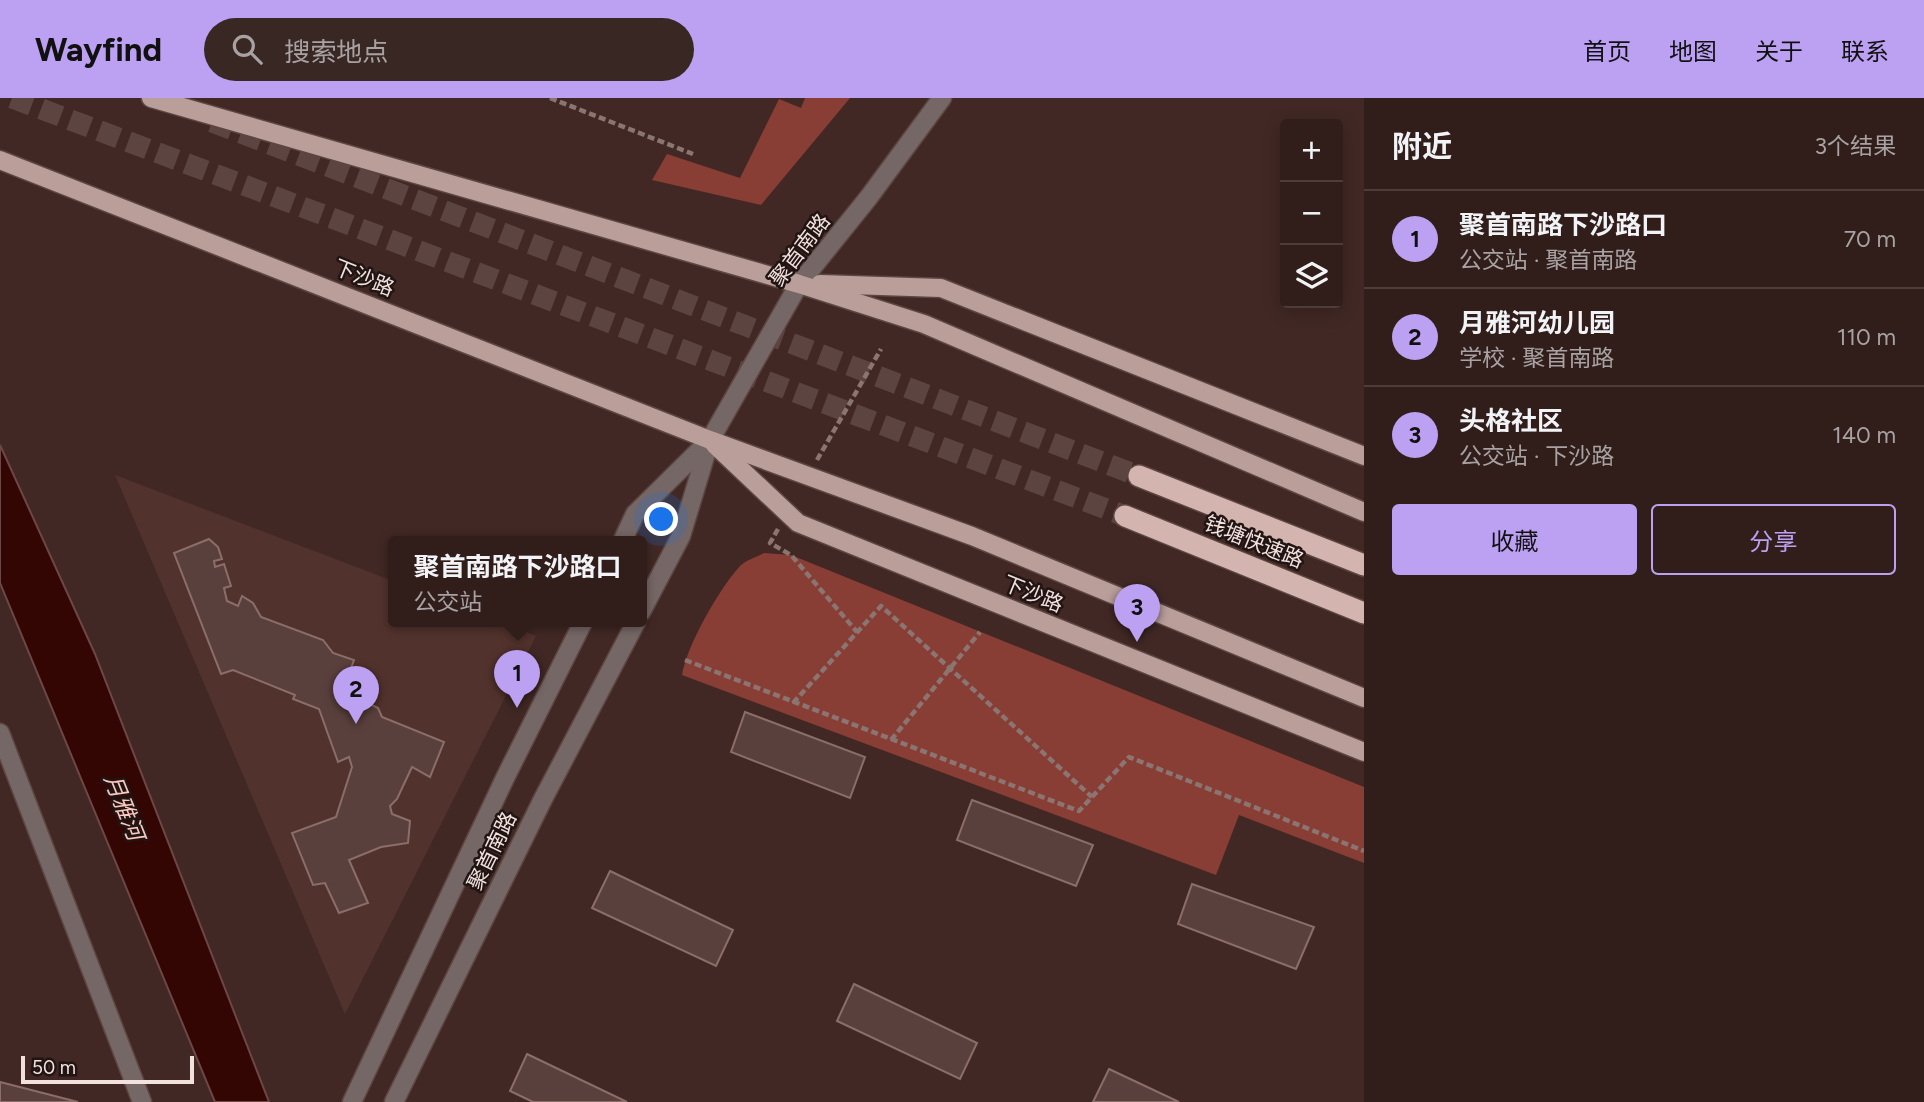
<!DOCTYPE html>
<html lang="zh">
<head>
<meta charset="utf-8">
<style>
  body { margin:0; font-family:Figtree,"Noto Sans SC",sans-serif; background:#392724; color:#f1f3f6 }
  .controls { position:absolute; right:21px; top:21px; display:grid; overflow:hidden; border-radius:7px; box-shadow:0 4px 18px #0003 }
  .controls button { width:63px; height:63px; display:grid; place-items:center; padding:0; border:0; border-bottom:2px solid #4c3c3a; background:#311e1b; color:#f1f3f6; font:35px sans-serif }
  .scale { position:absolute; left:21px; bottom:18px; width:173px; box-sizing:border-box; padding-left:7px; border:4px solid #f2e1de; border-top:0; font-size:19px; line-height:24px; white-space:nowrap; color:#f2e1de; -webkit-text-stroke:5px #201513; paint-order:stroke }
  .you { position:absolute; left:662px; top:422px; width:24px; height:24px; margin:-18px; border:5px solid #fff; border-radius:50%; background:#1a73e8; box-shadow:0 0 0 10px #1a73e833 }
  .badge { display:grid; place-items:center; width:46px; height:46px; border-radius:50%; background:#bca0f2; color:#111; font-size:23px; font-weight:700 }
  .pin { position:absolute; translate:-50% -58px; filter:drop-shadow(0 2px 4px #0008) }
  .pin::after { content:''; position:absolute; top:37px; width:24px; height:21px; background:inherit; clip-path:polygon(0 0,100% 0,50% 100%) }
  .popup { position:absolute; left:388px; top:438px; width:259px; height:91px; box-sizing:border-box; display:grid; place-content:center; border-radius:7px; background:#311e1b; filter:drop-shadow(0 2px 5px #0005); font-size:23px; white-space:nowrap; color:#a8a2a3 }
  .popup b { font-size:26px; color:#f1f3f6 }
  .popup::after { content:''; position:absolute; left:50%; top:100%; margin-left:-14px; border:14px solid transparent; border-top-color:#311e1b }
  .list { margin:0; padding:0; list-style:none }
  h2 { display:flex; justify-content:space-between; align-items:center; height:91px; margin:0; padding:0 28px; font-size:30px }
  h2 small { font-size:23px; font-weight:400; color:#a8a2a3 }
  .list li { display:grid; grid-template-columns:46px 1fr auto; gap:21px; align-items:center; box-sizing:border-box; height:98px; padding:0 28px; border-top:2px solid #4c3c3a }
  .list b { display:block; font-size:26px; white-space:nowrap }
  .list p { margin:0; font-size:23px; white-space:nowrap; color:#a8a2a3 }
  .list em { font-size:23px; font-style:normal; color:#a8a2a3 }
  .actions { display:flex; gap:14px; padding:21px 28px }
  .actions a { flex:1; padding:16px 0; border:2px solid #bca0f2; border-radius:7px; text-align:center; font-size:24px; color:#bca0f2 }
  .actions .main { background:#bca0f2; color:#111 }
  .icon { flex:none; width:38px; height:38px; fill:none; stroke:currentColor; stroke-width:2; stroke-linecap:round; stroke-linejoin:round }
  .map { position:relative; flex:none; width:1364px; height:1004px; overflow:hidden }
  header { display:flex; align-items:center; gap:42px; box-sizing:border-box; height:98px; padding:0 35px; background:#bca0f2; color:#111 }
  header strong { font-size:33px }
  nav { display:flex; gap:38px; margin-inline-start:auto; font-size:24px }
  .search { width:490px; height:63px; background:#392724; display:flex; align-items:center; gap:18px; box-sizing:border-box; padding:0 24px; border-radius:38px; color:#a8a2a3; font-size:26px }
  main { display:flex }
  aside { flex:1; background:#311e1b }
  .map>svg:first-child { display:block }
  .built { fill:#52322d }
  .green { fill:#883e34 }
  .water { fill:#330503; stroke:#6c4745; stroke-width:2 }
  .building { fill:#5a403c; stroke:#8b6e69; stroke-width:2 }
  .lines { fill:none; stroke-linecap:round; stroke-linejoin:round }
  .highway-tunnel { stroke:#5c4440; stroke-width:21; stroke-dasharray:21 10; stroke-linecap:butt }
  .minor-casing { stroke:#5d4642; stroke-width:21 }
  .major-casing { stroke:#5d4642; stroke-width:21 }
  .highway-casing { stroke:#5d4642; stroke-width:24 }
  .path { stroke:#8b7572; stroke-width:4.5; stroke-dasharray:7 3.5; stroke-linecap:butt }
  .minor { stroke:#756765; stroke-width:18 }
  .major { stroke:#b99e9a; stroke-width:18 }
  .highway { stroke:#d4b4ae; stroke-width:21 }
  .labels { text-anchor:middle; stroke-width:5; stroke-linejoin:round; paint-order:stroke }
  .street-label { font-size:21px; fill:#f2e1de; stroke:#201513 }
  .water-label { font-size:23px; font-style:italic; fill:#fbc7be; stroke:#201513 }
</style>
</head>
<body>
<header>
<strong>Wayfind</strong>
<div class="search"><svg class="icon" aria-label="search" viewBox="0 0 24 24"><circle cx="10" cy="10" r="6"/><path d="M15 15l6 6"/></svg>搜索地点</div>
<nav><a>首页</a><a>地图</a><a>关于</a><a>联系</a></nav>
</header>
<main>
<div class="map">
<svg width="1364" height="1004" viewBox="0 0 1364 1004">
  <rect width="100%" height="100%" fill="#412824"/>
  <path class="built" d="M 115,377 L 393,483 L 393,524 L 502,524 L 536,538 L 345,916 Z"/>
  <g class="green">
    <path d="M 805,0 L 850,0 L 761,107 L 652,82 L 667,56 L 740,80 L 779,1 L 801,10 Z"/>
    <path d="M 764,455 L 791,457 L 1364,689 L 1364,765 L 1239,717 L 1216,777 L 682,577 C 687,547 719,491 740,468 C 746,462 757,459 764,455 Z"/>
  </g>
  <path class="water" d="M 0,347 L 95,556 L 269,1004 L 215,1004 L 0,485 Z"/>
  <g class="building">
    <path d="M 209,441 L 218,449 L 222,461 L 214,463 L 215,469 L 224,466 L 231,488 L 224,490 L 227,503 L 238,508 L 242,498 L 253,505 L 261,519 L 323,542 L 333,555 L 354,562 L 348,578 L 361,583 L 369,593 L 364,603 L 378,610 L 382,619 L 444,644 L 430,679 L 412,669 L 397,701 L 390,708 L 392,716 L 410,723 L 408,745 L 381,749 L 349,762 L 368,805 L 339,815 L 325,785 L 313,787 L 292,735 L 336,719 L 352,669 L 349,659 L 338,664 L 319,611 L 293,601 L 295,597 L 233,572 L 221,576 L 174,455 Z"/>
    <path d="M 745,614 L 865,659 L 850,700 L 731,654 Z"/>
    <path d="M 972,702 L 1093,747 L 1076,788 L 957,742 Z"/>
    <path d="M 610,773 L 733,832 L 716,868 L 592,810 Z"/>
    <path d="M 1192,786 L 1314,829 L 1296,871 L 1178,826 Z"/>
    <path d="M 854,886 L 977,945 L 960,981 L 837,923 Z"/>
    <path d="M 527,956 L 627,1004 L 533,1004 L 510,993 Z"/>
    <path d="M 1109,971 L 1179,1004 L 1093,1004 Z"/>
    <path d="M 0,984 L 78,1004 L 0,1004 Z"/>
  </g>
  <g class="lines">
    <g class="highway-tunnel">
      <path d="M 12,0 L 1125,418"/>
      <path d="M 212,24 L 1139,378"/>
    </g>
    <defs>
      <g id="minor">
        <path d="M 622,444 L 635,416 L 708,344"/>
        <path d="M 641,514 L 681,438 L 710,342 L 799,186 L 869,99 L 942,0"/>
        <path d="M 0,635 L 142,1004"/>
        <path d="M 352,1004 L 506,678 L 583,524"/>
        <path d="M 394,1004 L 543,701 L 636,524"/>
      </g>
      <g id="major">
        <path d="M 151,0 L 799,186 L 924,226 L 1364,414"/>
        <path d="M 0,62 L 710,342 L 972,438 L 1364,600"/>
        <path d="M 820,186 L 941,190 L 1364,358"/>
        <path d="M 715,347 L 798,425 L 1364,654"/>
      </g>
      <g id="highway">
        <path d="M 1139,378 L 1364,467"/>
        <path d="M 1125,418 L 1364,515"/>
      </g>
    </defs>
    <use href="#minor" class="minor-casing"/>
    <use href="#major" class="major-casing"/>
    <use href="#highway" class="highway-casing"/>
    <g class="path">
      <path d="M 550,0 L 693,56"/>
      <path d="M 817,362 L 881,251"/>
      <path d="M 778,431 L 770,445 L 791,457 L 857,534"/>
      <path d="M 685,562 L 1079,713 L 1129,659 L 1364,753"/>
      <path d="M 793,605 L 881,508 L 1092,699"/>
      <path d="M 891,642 L 980,534"/>
    </g>
    <use href="#minor" class="minor"/>
    <use href="#major" class="major"/>
    <use href="#highway" class="highway"/>
  </g>
  <g class="labels">
    <g class="street-label">
      <text transform="translate(800 152) rotate(-53)" y="7">聚首南路</text>
      <text transform="translate(364 180) rotate(22)" y="7">下沙路</text>
      <text transform="translate(1254 444) rotate(22)" y="7">钱塘快速路</text>
      <text transform="translate(1033 496) rotate(22)" y="7">下沙路</text>
      <text transform="translate(492 753) rotate(-64)" y="7">聚首南路</text>
    </g>
    <g class="water-label">
      <text transform="translate(124 709) rotate(68)" y="8">月雅河</text>
    </g>
  </g>
</svg>
<div class="controls">
<button>+</button>
<button>−</button>
<button><svg class="icon" aria-label="layers" viewBox="0 0 24 24"><path d="M12 4l9 5-9 5-9-5zM3 14l9 5 9-5"/></svg></button>
</div>
<div class="scale">50 m</div>
<div class="you"></div>
<div class="pin badge" style="left:517px;top:610px">1</div>
<div class="popup"><b>聚首南路下沙路口</b>公交站</div>
<div class="pin badge" style="left:356px;top:626px">2</div>
<div class="pin badge" style="left:1137px;top:544px">3</div>
</div>
<aside>
<h2>附近<small>3个结果</small></h2>
<ul class="list">
<li><span class="badge">1</span><div><b>聚首南路下沙路口</b><p>公交站 · 聚首南路</p></div><em>70 m</em></li>
<li><span class="badge">2</span><div><b>月雅河幼儿园</b><p>学校 · 聚首南路</p></div><em>110 m</em></li>
<li><span class="badge">3</span><div><b>头格社区</b><p>公交站 · 下沙路</p></div><em>140 m</em></li>
</ul>
<div class="actions"><a class="main">收藏</a><a>分享</a></div>
</aside>
</main>
</body>
</html>
